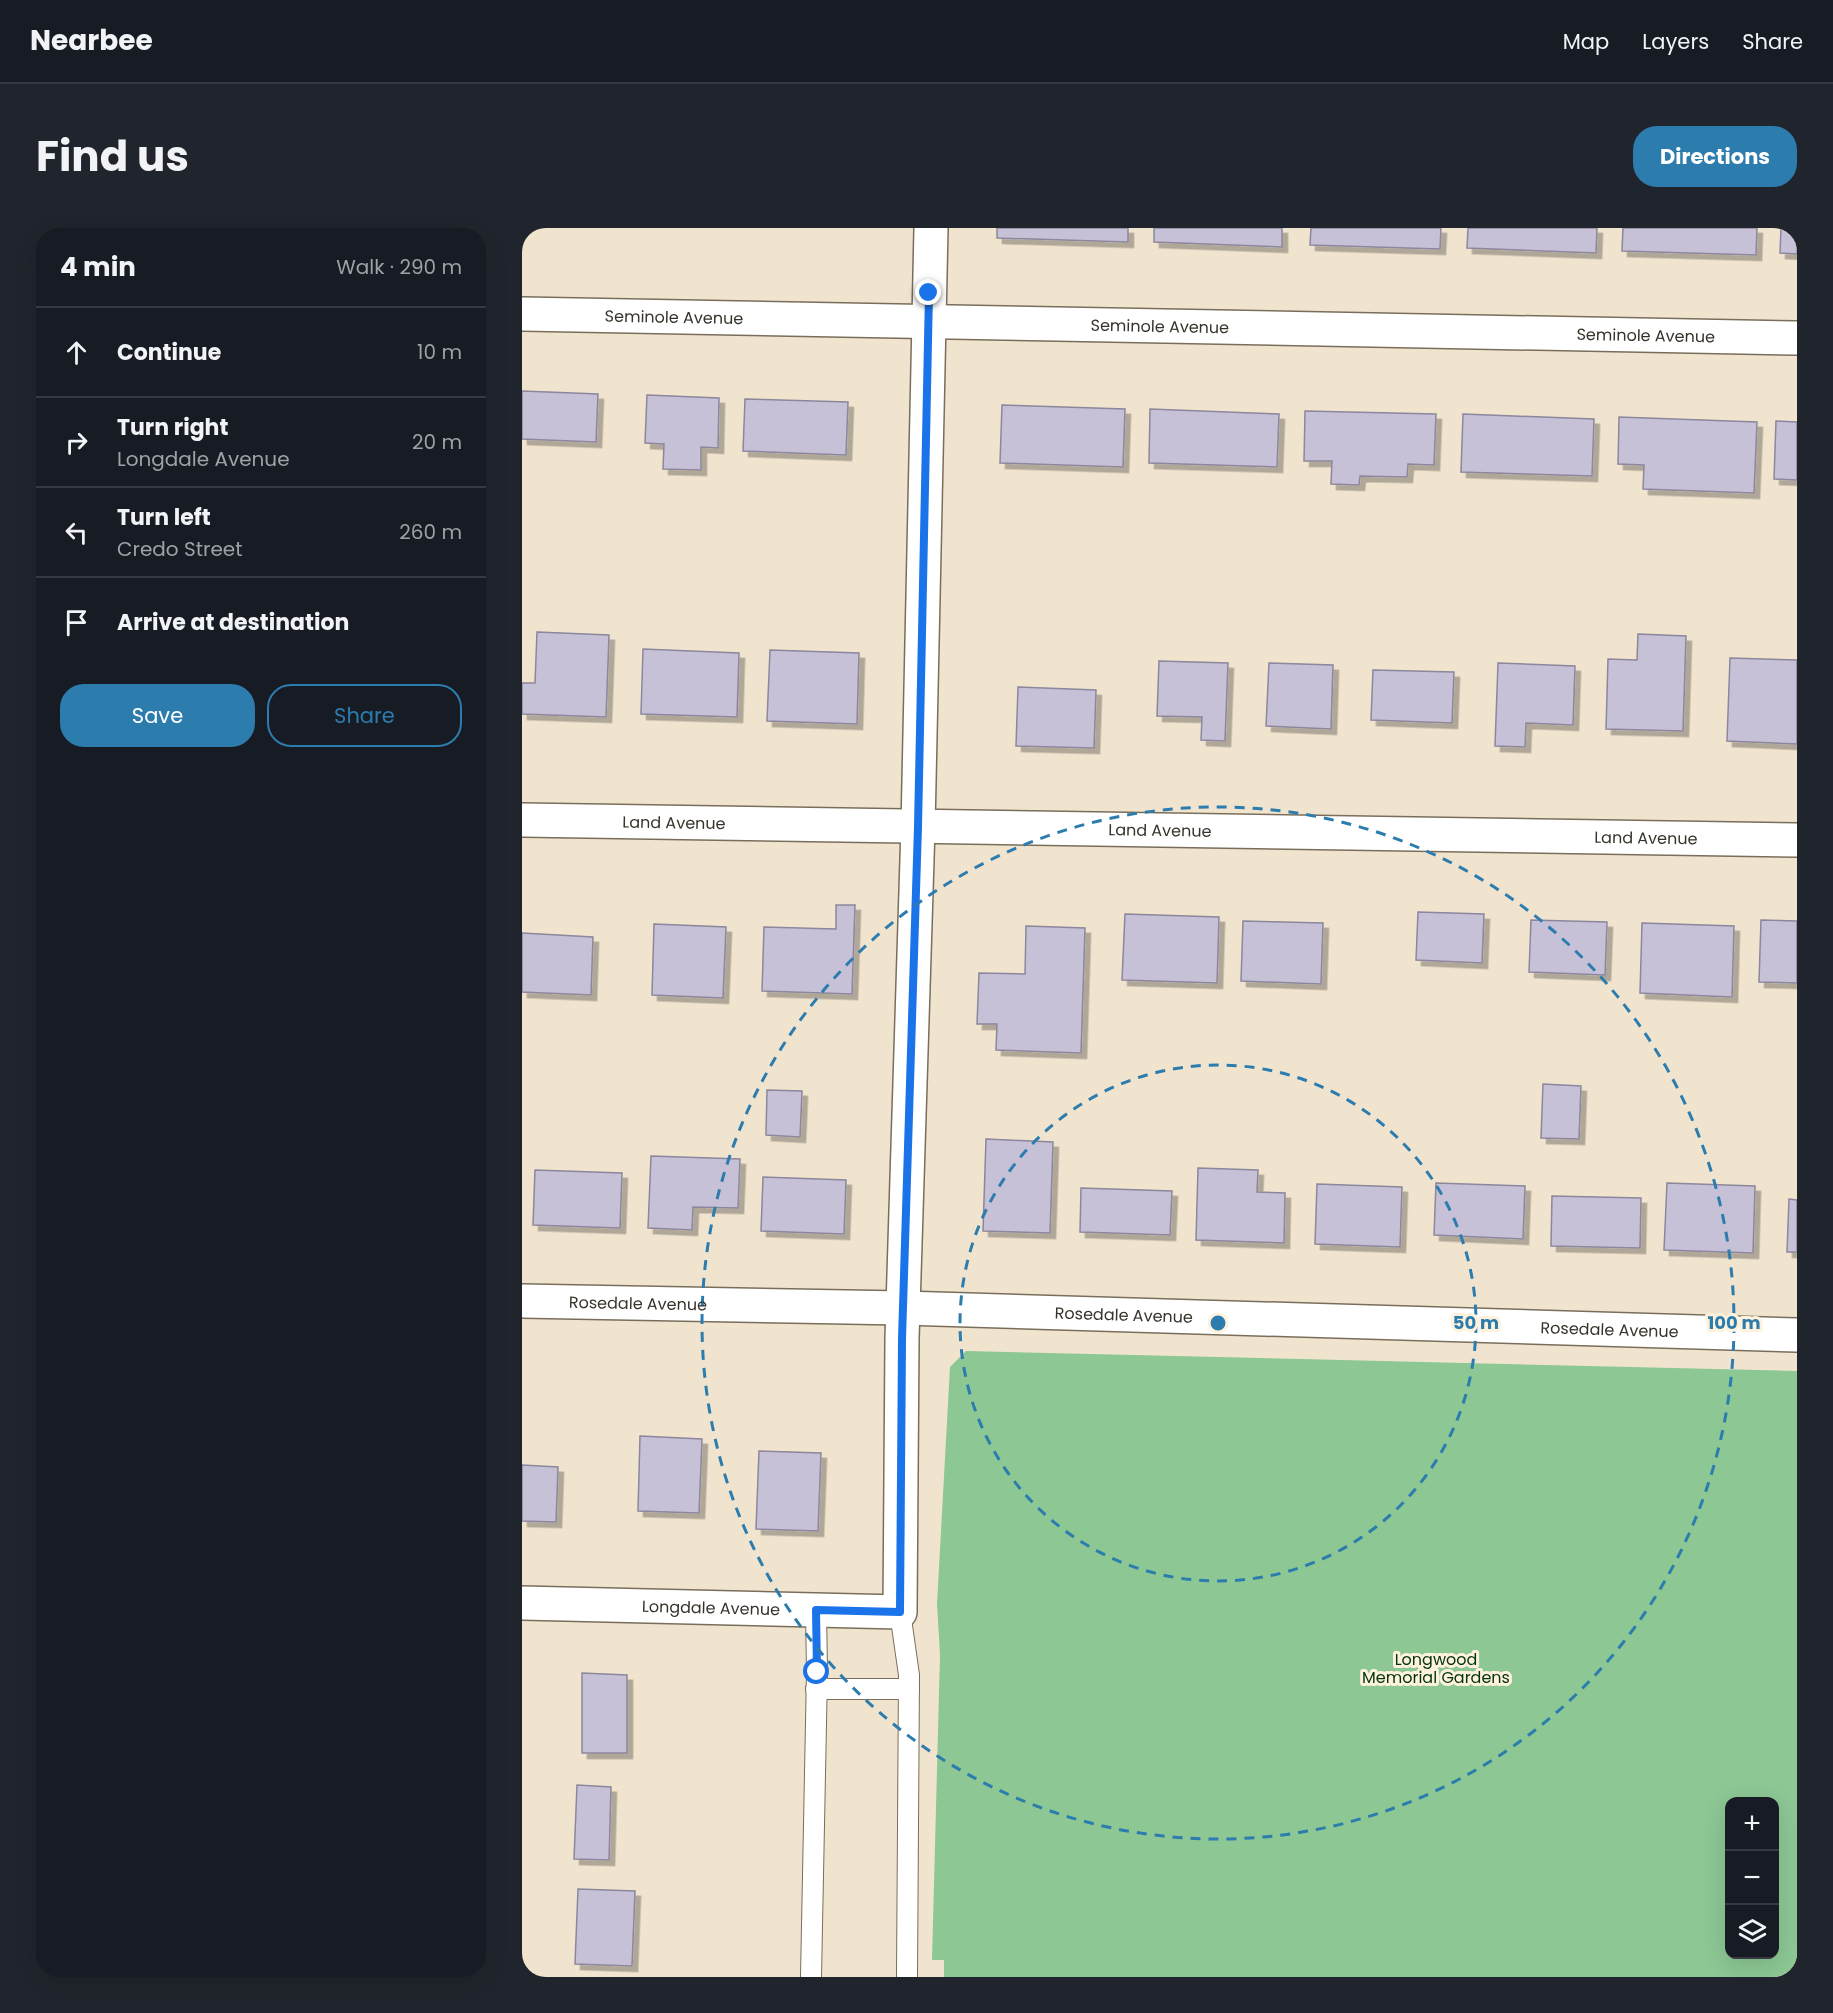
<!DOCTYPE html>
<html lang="en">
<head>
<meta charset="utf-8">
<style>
  body { margin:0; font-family:Poppins,sans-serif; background:#20242c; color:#f1f3f6 }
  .controls { position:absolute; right:18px; bottom:18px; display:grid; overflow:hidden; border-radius:12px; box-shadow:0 6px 24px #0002 }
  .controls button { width:54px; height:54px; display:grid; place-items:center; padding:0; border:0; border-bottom:2px solid #363941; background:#171b24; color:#f1f3f6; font:30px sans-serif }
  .stop { position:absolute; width:18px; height:18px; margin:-14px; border:4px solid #1a73e8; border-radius:50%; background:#fff }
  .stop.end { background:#1a73e8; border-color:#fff; box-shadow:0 2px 6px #0008 }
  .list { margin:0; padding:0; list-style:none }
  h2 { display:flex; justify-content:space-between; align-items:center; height:78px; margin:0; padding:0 24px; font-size:26px }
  h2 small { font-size:20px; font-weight:400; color:#9ea1a6 }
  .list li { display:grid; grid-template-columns:39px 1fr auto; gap:18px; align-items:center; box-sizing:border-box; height:90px; padding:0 24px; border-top:2px solid #363941 }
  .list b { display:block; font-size:22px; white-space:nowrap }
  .list p { margin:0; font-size:20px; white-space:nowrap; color:#9ea1a6 }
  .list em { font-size:20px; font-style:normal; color:#9ea1a6 }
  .actions { display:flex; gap:12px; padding:18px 24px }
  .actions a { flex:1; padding:14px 0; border:2px solid #2c7cae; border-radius:24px; text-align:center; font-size:21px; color:#2c7cae }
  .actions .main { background:#2c7cae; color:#fff }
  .icon { flex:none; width:33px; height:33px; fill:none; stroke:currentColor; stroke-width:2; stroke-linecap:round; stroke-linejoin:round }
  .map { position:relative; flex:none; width:1275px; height:1749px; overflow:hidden; border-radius:24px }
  header { display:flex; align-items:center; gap:36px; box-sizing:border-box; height:84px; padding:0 30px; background:#171b24; border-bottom:2px solid #363941 }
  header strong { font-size:28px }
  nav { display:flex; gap:33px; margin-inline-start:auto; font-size:21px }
  .intro { display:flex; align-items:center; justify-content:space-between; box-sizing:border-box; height:144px; padding:0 36px }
  h1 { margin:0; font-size:42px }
  .button { padding:15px 27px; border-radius:24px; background:#2c7cae; color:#fff; font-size:21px; font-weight:700 }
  main { display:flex; gap:36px; padding:0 36px }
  aside { flex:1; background:#171b24; border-radius:24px; box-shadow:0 6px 24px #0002 }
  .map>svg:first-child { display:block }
  .green { fill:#8cc794; fill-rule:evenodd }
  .building { fill:#c7c1d8; stroke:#8c879c; stroke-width:1.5; filter:url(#shadow) }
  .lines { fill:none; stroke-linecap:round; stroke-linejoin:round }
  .lane-casing { stroke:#796e5b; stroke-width:22 }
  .street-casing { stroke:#796e5b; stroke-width:36 }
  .lane { stroke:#fff; stroke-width:20 }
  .street { stroke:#fff; stroke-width:33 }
  .route { stroke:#1a73e8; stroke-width:8 }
  .ring { fill:none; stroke:#2c7cae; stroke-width:3; stroke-dasharray:10 8 }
  .labels { text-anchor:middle; stroke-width:6; stroke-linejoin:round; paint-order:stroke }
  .street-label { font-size:16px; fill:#37322a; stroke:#fff2dc }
  .park-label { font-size:16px; fill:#013410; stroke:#fff2dc }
  .centre { fill:#2c7cae; stroke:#fff2dc; stroke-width:3 }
  .ring-label { font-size:18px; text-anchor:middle; font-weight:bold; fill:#2c7cae; stroke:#fff2dc; stroke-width:6; stroke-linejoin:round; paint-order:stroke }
</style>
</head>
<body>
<header>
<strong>Nearbee</strong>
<nav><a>Map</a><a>Layers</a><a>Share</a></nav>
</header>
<div class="intro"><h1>Find us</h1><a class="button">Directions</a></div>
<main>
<aside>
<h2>4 min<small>Walk · 290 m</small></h2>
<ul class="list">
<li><svg class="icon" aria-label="ahead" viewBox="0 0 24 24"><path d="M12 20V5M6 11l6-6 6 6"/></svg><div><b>Continue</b></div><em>10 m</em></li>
<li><svg class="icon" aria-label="right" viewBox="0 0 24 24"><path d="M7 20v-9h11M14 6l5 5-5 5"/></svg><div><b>Turn right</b><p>Longdale Avenue</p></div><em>20 m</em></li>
<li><svg class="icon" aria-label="left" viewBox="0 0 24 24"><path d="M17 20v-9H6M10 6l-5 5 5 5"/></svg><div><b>Turn left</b><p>Credo Street</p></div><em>260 m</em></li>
<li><svg class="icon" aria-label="arrive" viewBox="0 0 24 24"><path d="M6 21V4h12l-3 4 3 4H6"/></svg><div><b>Arrive at destination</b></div></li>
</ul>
<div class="actions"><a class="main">Save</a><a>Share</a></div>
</aside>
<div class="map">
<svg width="1275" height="1749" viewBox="0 0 1275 1749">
  <defs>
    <filter id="shadow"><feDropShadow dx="5.5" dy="5.5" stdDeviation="0" flood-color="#0004"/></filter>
  </defs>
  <rect width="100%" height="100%" fill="#f1e4cf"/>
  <path class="green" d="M 444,1123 L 1275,1143 L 1275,1749 L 422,1749 L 422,1732 L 410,1732 L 418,1427 L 415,1376 L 428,1139 ZM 1208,1574 L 1252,1574 L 1252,1726 L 1208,1726 Z"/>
  <g class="building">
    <path d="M 475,0 L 606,0 L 606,14 L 475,10 Z"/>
    <path d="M 632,0 L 760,0 L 760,19 L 632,14 Z"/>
    <path d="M 789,0 L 919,0 L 918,21 L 788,17 Z"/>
    <path d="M 946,0 L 1075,0 L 1074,25 L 945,20 Z"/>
    <path d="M 1101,0 L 1235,0 L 1234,27 L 1100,23 Z"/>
    <path d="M 1259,0 L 1275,0 L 1275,26 L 1258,25 Z"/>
    <path d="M 0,163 L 76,166 L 74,214 L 0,211 Z"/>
    <path d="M 125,167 L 197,170 L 196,220 L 179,219 L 179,242 L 141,241 L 142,216 L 123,215 Z"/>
    <path d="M 223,171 L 326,174 L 324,227 L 221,223 Z"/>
    <path d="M 480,177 L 603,181 L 601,239 L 478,235 Z"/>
    <path d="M 628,181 L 757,186 L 755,239 L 627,235 Z"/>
    <path d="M 783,183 L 914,186 L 912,237 L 886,236 L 885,249 L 838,248 L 837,257 L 809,256 L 810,233 L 782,233 Z"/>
    <path d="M 941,186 L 1072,191 L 1070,248 L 939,244 Z"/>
    <path d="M 1097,189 L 1235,194 L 1232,265 L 1121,261 L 1122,237 L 1096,236 Z"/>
    <path d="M 1254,193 L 1275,194 L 1275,252 L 1252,251 Z"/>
    <path d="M 15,404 L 87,407 L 84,489 L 0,486 L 0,455 L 13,455 Z"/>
    <path d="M 1116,406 L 1164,408 L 1161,503 L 1084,501 L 1086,431 L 1115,432 Z"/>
    <path d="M 121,421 L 217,425 L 215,489 L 119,486 Z"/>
    <path d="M 248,422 L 337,425 L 335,496 L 245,493 Z"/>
    <path d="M 1208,430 L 1275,432 L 1275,516 L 1205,513 Z"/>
    <path d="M 637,433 L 706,435 L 703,513 L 679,512 L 680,489 L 635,488 Z"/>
    <path d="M 747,435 L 811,437 L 809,501 L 744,498 Z"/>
    <path d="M 976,435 L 1053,438 L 1051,497 L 1004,495 L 1003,519 L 973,518 Z"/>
    <path d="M 851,442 L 932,444 L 930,495 L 849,492 Z"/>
    <path d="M 496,459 L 574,462 L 572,520 L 494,518 Z"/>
    <path d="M 314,677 L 333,677 L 330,766 L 240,763 L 242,699 L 314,701 Z"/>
    <path d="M 896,684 L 962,686 L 960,735 L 894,732 Z"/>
    <path d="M 603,686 L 697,689 L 695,755 L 600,752 Z"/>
    <path d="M 1009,692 L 1085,694 L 1083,747 L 1007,744 Z"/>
    <path d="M 1239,692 L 1275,693 L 1275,755 L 1237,754 Z"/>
    <path d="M 721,693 L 801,695 L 799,756 L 719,753 Z"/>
    <path d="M 1120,695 L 1212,698 L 1210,769 L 1118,765 Z"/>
    <path d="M 132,696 L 204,699 L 201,770 L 130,767 Z"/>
    <path d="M 504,698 L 563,700 L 559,825 L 474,822 L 475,796 L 455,796 L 457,745 L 503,746 Z"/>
    <path d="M 0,705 L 71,709 L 69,767 L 0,764 Z"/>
    <path d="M 1021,856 L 1059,858 L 1057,911 L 1019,910 Z"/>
    <path d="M 245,862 L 280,863 L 278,909 L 244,907 Z"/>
    <path d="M 464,911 L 531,914 L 528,1005 L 461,1003 Z"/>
    <path d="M 129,928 L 218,931 L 216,980 L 171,979 L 170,1002 L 126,1000 Z"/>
    <path d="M 676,940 L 736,942 L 735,964 L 763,965 L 762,1015 L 674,1012 Z"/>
    <path d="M 13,942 L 100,945 L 98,1000 L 11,997 Z"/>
    <path d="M 241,949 L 324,952 L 322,1006 L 239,1003 Z"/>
    <path d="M 914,955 L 1003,958 L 1001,1011 L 912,1007 Z"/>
    <path d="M 1145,955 L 1233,958 L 1231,1025 L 1142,1022 Z"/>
    <path d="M 795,956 L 880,959 L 878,1019 L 793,1016 Z"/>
    <path d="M 559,960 L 650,963 L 648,1007 L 558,1004 Z"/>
    <path d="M 1030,968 L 1119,970 L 1118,1020 L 1029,1018 Z"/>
    <path d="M 1267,971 L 1275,972 L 1275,1024 L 1265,1024 Z"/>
    <path d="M 118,1208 L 180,1211 L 177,1285 L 116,1283 Z"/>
    <path d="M 237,1223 L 299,1225 L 296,1303 L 234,1301 Z"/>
    <path d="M 0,1237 L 36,1239 L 34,1294 L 0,1293 Z"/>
    <path d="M 60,1445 L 105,1447 L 105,1525 L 60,1525 Z"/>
    <path d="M 55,1557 L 89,1559 L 87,1632 L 52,1631 Z"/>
    <path d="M 56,1661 L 113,1663 L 110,1738 L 53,1736 Z"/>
  </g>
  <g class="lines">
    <defs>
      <g id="lane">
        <path d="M 378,1384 L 387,1447 L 385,1749"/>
        <path d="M 294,1461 L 387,1461"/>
        <path d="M 289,1749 L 295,1444 L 294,1382"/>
      </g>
      <g id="street">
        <path id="s1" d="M 0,86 L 1275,110"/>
        <path id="s2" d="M 0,592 L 1275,612"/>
        <path id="s3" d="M 0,1073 L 381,1080 L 1275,1107"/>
        <path id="s4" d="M 0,1375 L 378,1384 L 380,1111 L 396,599 L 409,0"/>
      </g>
    </defs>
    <use href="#lane" class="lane-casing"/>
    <use href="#street" class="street-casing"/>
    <use href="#lane" class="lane"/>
    <use href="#street" class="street"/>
  </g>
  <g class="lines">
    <path class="route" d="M 295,1444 L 294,1382 L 378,1384 L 380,1111 L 396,599 L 407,65"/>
  </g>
  <g class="ring">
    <circle cx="696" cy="1095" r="258"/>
    <circle cx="696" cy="1095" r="516"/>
  </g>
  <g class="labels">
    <g class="street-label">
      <text dy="6" stroke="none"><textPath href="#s1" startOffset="152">Seminole Avenue</textPath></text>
      <text dy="6" stroke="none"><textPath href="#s1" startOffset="638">Seminole Avenue</textPath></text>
      <text dy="6" stroke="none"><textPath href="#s1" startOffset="1124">Seminole Avenue</textPath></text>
      <text dy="6" stroke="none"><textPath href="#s2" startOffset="152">Land Avenue</textPath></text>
      <text dy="6" stroke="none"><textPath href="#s2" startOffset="638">Land Avenue</textPath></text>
      <text dy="6" stroke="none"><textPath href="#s2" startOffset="1124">Land Avenue</textPath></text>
      <text dy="6" stroke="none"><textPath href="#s3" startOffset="116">Rosedale Avenue</textPath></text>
      <text dy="6" stroke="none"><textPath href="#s3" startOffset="602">Rosedale Avenue</textPath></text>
      <text dy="6" stroke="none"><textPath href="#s3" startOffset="1088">Rosedale Avenue</textPath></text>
      <text dy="6" stroke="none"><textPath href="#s4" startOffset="189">Longdale Avenue</textPath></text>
    </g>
    <g class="park-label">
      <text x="914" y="1437">Longwood<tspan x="914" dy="18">Memorial Gardens</tspan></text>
    </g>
  </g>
  <circle cx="696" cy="1095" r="9" class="centre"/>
  <g class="ring-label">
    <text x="954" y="1101">50 m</text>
    <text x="1212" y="1101">100 m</text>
  </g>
</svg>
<div class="controls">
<button>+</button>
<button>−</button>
<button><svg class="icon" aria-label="layers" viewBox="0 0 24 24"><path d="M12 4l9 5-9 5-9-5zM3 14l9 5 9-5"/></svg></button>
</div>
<div class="stop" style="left:295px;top:1444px"></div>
<div class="stop end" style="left:407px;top:65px"></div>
</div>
</main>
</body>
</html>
